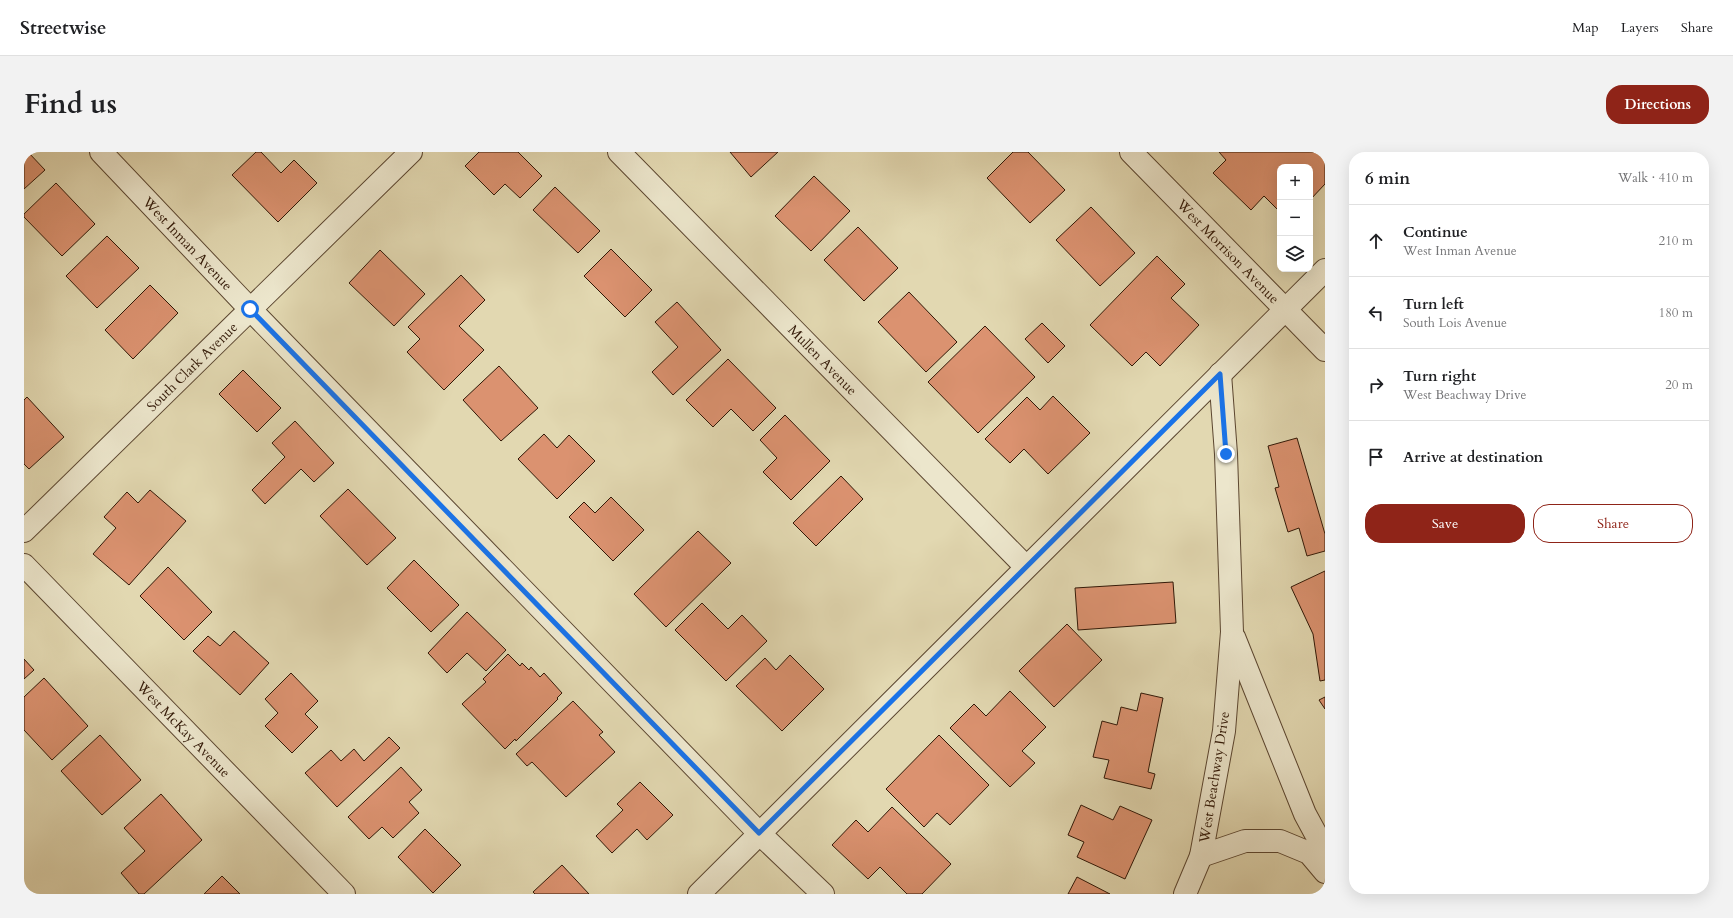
<!DOCTYPE html>
<html lang="en">
<head>
<meta charset="utf-8">
<style>
  body { margin:0; font-family:Cardo,serif; background:#f2f2f2; color:#202124 }
  .controls { position:absolute; right:12px; top:12px; display:grid; overflow:hidden; border-radius:8px; box-shadow:0 4px 16px #0002 }
  .controls button { width:36px; height:36px; display:grid; place-items:center; padding:0; border:0; border-bottom:1px solid #e0e0e0; background:#fff; color:#202124; font:20px sans-serif }
  .stop { position:absolute; width:12px; height:12px; margin:-9px; border:3px solid #1a73e8; border-radius:50%; background:#fff }
  .stop.end { background:#1a73e8; border-color:#fff; box-shadow:0 1px 4px #0008 }
  .list { margin:0; padding:0; list-style:none }
  h2 { display:flex; justify-content:space-between; align-items:center; height:52px; margin:0; padding:0 16px; font-size:17px }
  h2 small { font-size:13px; font-weight:400; color:#757577 }
  .list li { display:grid; grid-template-columns:26px 1fr auto; gap:12px; align-items:center; box-sizing:border-box; height:72px; padding:0 16px; border-top:1px solid #e0e0e0 }
  .list b { display:block; font-size:15px; white-space:nowrap }
  .list p { margin:0; font-size:13px; white-space:nowrap; color:#757577 }
  .list em { font-size:13px; font-style:normal; color:#757577 }
  .actions { display:flex; gap:8px; padding:12px 16px }
  .actions a { flex:1; padding:9px 0; border:1px solid #8f2418; border-radius:16px; text-align:center; font-size:14px; color:#8f2418 }
  .actions .main { background:#8f2418; color:#fff }
  .icon { flex:none; width:22px; height:22px; fill:none; stroke:currentColor; stroke-width:2; stroke-linecap:round; stroke-linejoin:round }
  .map { position:relative; flex:none; width:1301px; height:742px; overflow:hidden; border-radius:16px }
  header { display:flex; align-items:center; gap:24px; box-sizing:border-box; height:56px; padding:0 20px; background:#fff; border-bottom:1px solid #e0e0e0 }
  header strong { font-size:19px }
  nav { display:flex; gap:22px; margin-inline-start:auto; font-size:14px }
  .intro { display:flex; align-items:center; justify-content:space-between; box-sizing:border-box; height:96px; padding:0 24px }
  h1 { margin:0; font-size:28px }
  .button { padding:10px 18px; border-radius:16px; background:#8f2418; color:#fff; font-size:14px; font-weight:700 }
  main { display:flex; gap:24px; padding:0 24px }
  aside { flex:1; background:#fff; border-radius:16px; box-shadow:0 4px 16px #0002 }
  .map>svg:first-child { display:block }
  .building { fill:#db9270; stroke:#301706 }
  .lines { fill:none; stroke-linecap:round; stroke-linejoin:round }
  .minor-casing { stroke:#5c4731; stroke-width:24 }
  .minor { stroke:#ece6cc; stroke-width:22 }
  .route { stroke:#1a73e8; stroke-width:5 }
  .labels { text-anchor:middle; stroke-width:3; stroke-linejoin:round; paint-order:stroke }
  .street-label { font-size:14px; fill:#301706; stroke:#ece6cc }
</style>
</head>
<body>
<header>
<strong>Streetwise</strong>
<nav><a>Map</a><a>Layers</a><a>Share</a></nav>
</header>
<div class="intro"><h1>Find us</h1><a class="button">Directions</a></div>
<main>
<div class="map">
<svg width="1301" height="742" viewBox="0 0 1301 742">
  <rect width="100%" height="100%" fill="#e2d8b1"/>
  <filter id="stains"><feTurbulence type="fractalNoise" baseFrequency=".005" numOctaves="4"/><feColorMatrix values="0 0 0 0 .2 0 0 0 0 .09 0 0 0 0 .02 0 0 0 .5 -.17"/></filter>
  <radialGradient id="worn" r=".72"><stop offset=".6" stop-color="#630" stop-opacity="0"/><stop offset="1" stop-color="#630" stop-opacity=".3"/></radialGradient>
  <g class="building">
    <path d="M 0,0 L 4,0 L 21,18 L 0,37 Z"/>
    <path d="M 232,0 L 237,0 L 257,21 L 270,8 L 293,31 L 254,70 L 208,23 Z"/>
    <path d="M 455,0 L 494,0 L 518,24 L 496,46 L 481,32 L 470,43 L 441,14 Z"/>
    <path d="M 706,0 L 754,0 L 727,25 Z"/>
    <path d="M 989,0 L 1004,0 L 1041,38 L 1006,71 L 963,26 Z"/>
    <path d="M 1195,0 L 1301,0 L 1301,32 L 1286,48 L 1286,15 L 1256,15 L 1256,60 L 1240,44 L 1227,58 L 1189,21 L 1202,8 Z"/>
    <path d="M 790,24 L 826,59 L 787,99 L 751,64 Z"/>
    <path d="M 32,31 L 71,72 L 38,104 L 0,65 L 0,62 Z"/>
    <path d="M 531,35 L 576,79 L 554,101 L 509,58 Z"/>
    <path d="M 1067,55 L 1111,101 L 1076,134 L 1032,88 Z"/>
    <path d="M 834,75 L 874,116 L 840,149 L 800,108 Z"/>
    <path d="M 83,84 L 115,116 L 73,156 L 42,124 Z"/>
    <path d="M 587,97 L 628,138 L 601,165 L 560,124 Z"/>
    <path d="M 356,98 L 401,142 L 370,174 L 325,131 Z"/>
    <path d="M 1133,104 L 1161,132 L 1147,146 L 1175,173 L 1136,214 L 1122,200 L 1108,214 L 1066,173 Z"/>
    <path d="M 437,123 L 461,148 L 435,174 L 460,198 L 420,238 L 383,200 L 396,187 L 384,175 Z"/>
    <path d="M 126,133 L 154,161 L 109,207 L 81,178 Z"/>
    <path d="M 885,140 L 933,190 L 902,220 L 854,170 Z"/>
    <path d="M 653,150 L 697,198 L 649,243 L 628,220 L 654,195 L 631,170 Z"/>
    <path d="M 1018,171 L 1041,194 L 1024,211 L 1001,187 Z"/>
    <path d="M 961,174 L 1011,225 L 954,281 L 904,230 Z"/>
    <path d="M 704,207 L 752,256 L 729,279 L 707,257 L 689,275 L 662,248 Z"/>
    <path d="M 475,214 L 514,256 L 477,289 L 439,248 Z"/>
    <path d="M 219,218 L 257,256 L 233,280 L 195,242 Z"/>
    <path d="M 1029,244 L 1066,281 L 1024,322 L 1000,297 L 986,311 L 961,287 L 1003,245 L 1016,258 Z"/>
    <path d="M 3,245 L 40,285 L 5,317 L 0,312 L 0,248 Z"/>
    <path d="M 761,263 L 806,309 L 767,348 L 739,320 L 753,306 L 736,288 Z"/>
    <path d="M 271,269 L 310,311 L 290,330 L 277,317 L 241,352 L 228,338 L 261,305 L 248,291 Z"/>
    <path d="M 520,282 L 533,296 L 545,283 L 571,309 L 533,347 L 494,307 Z"/>
    <path d="M 1273,286 L 1301,382 L 1301,399 L 1283,404 L 1275,376 L 1264,380 L 1251,336 L 1255,335 L 1244,294 Z"/>
    <path d="M 817,324 L 839,347 L 792,394 L 769,371 Z"/>
    <path d="M 324,337 L 372,386 L 343,413 L 296,364 Z"/>
    <path d="M 126,338 L 162,369 L 105,433 L 69,402 L 92,376 L 80,365 L 103,340 L 114,351 Z"/>
    <path d="M 587,345 L 620,378 L 589,409 L 545,365 L 560,350 L 571,361 Z"/>
    <path d="M 674,379 L 707,411 L 642,475 L 610,442 Z"/>
    <path d="M 390,408 L 435,453 L 407,480 L 363,436 Z"/>
    <path d="M 144,415 L 188,460 L 160,488 L 116,444 Z"/>
    <path d="M 1301,419 L 1301,528 L 1296,529 L 1289,482 L 1267,435 Z"/>
    <path d="M 1149,430 L 1152,471 L 1054,478 L 1051,436 Z"/>
    <path d="M 678,451 L 704,477 L 718,463 L 743,489 L 702,529 L 651,478 Z"/>
    <path d="M 443,460 L 482,498 L 462,519 L 443,501 L 423,521 L 404,501 Z"/>
    <path d="M 1043,472 L 1078,508 L 1030,555 L 995,519 Z"/>
    <path d="M 210,479 L 245,511 L 216,543 L 169,499 L 184,484 L 196,494 Z"/>
    <path d="M 484,502 L 496,514 L 498,511 L 505,518 L 507,515 L 516,525 L 520,521 L 538,541 L 533,546 L 534,547 L 492,589 L 491,587 L 481,597 L 438,552 L 462,530 L 459,527 Z"/>
    <path d="M 766,503 L 800,537 L 758,579 L 712,534 L 741,506 L 752,518 Z"/>
    <path d="M 0,507 L 10,518 L 0,527 Z"/>
    <path d="M 267,521 L 294,549 L 281,562 L 294,575 L 268,601 L 241,574 L 254,561 L 241,547 Z"/>
    <path d="M 20,526 L 64,574 L 28,608 L 0,578 L 0,545 Z"/>
    <path d="M 986,539 L 1022,575 L 998,599 L 1011,611 L 986,635 L 926,576 L 950,552 L 962,564 Z"/>
    <path d="M 1117,541 L 1139,546 L 1124,620 L 1131,622 L 1127,637 L 1080,626 L 1085,608 L 1069,605 L 1078,569 L 1093,573 L 1097,555 L 1113,559 Z"/>
    <path d="M 1301,545 L 1301,557 L 1295,548 Z"/>
    <path d="M 549,549 L 579,580 L 575,583 L 591,600 L 542,645 L 508,610 L 503,614 L 492,602 Z"/>
    <path d="M 76,583 L 117,628 L 78,663 L 37,619 Z"/>
    <path d="M 915,583 L 965,633 L 926,673 L 913,661 L 900,675 L 862,637 Z"/>
    <path d="M 365,585 L 376,596 L 313,655 L 281,621 L 307,598 L 317,609 L 330,597 L 340,609 Z"/>
    <path d="M 377,615 L 398,638 L 385,650 L 395,661 L 369,686 L 358,675 L 345,687 L 324,665 Z"/>
    <path d="M 616,630 L 649,663 L 623,688 L 613,677 L 588,701 L 572,684 L 599,658 L 593,652 Z"/>
    <path d="M 137,642 L 178,688 L 120,742 L 115,742 L 97,721 L 121,699 L 100,676 Z"/>
    <path d="M 1057,653 L 1089,668 L 1096,654 L 1128,668 L 1101,727 L 1053,705 L 1060,690 L 1044,683 Z"/>
    <path d="M 868,655 L 927,712 L 898,742 L 883,742 L 856,715 L 844,727 L 808,693 L 832,668 L 844,680 Z"/>
    <path d="M 401,677 L 437,713 L 409,741 L 374,705 Z"/>
    <path d="M 538,713 L 565,742 L 511,742 L 509,740 Z"/>
    <path d="M 198,724 L 216,742 L 180,742 Z"/>
    <path d="M 1053,725 L 1086,742 L 1044,742 Z"/>
  </g>
  <g class="lines">
    <defs>
      <g id="minor">
        <path id="s1" d="M 77,0 L 226,157 L 735,681 L 799,742"/>
        <path id="s2" d="M 595,0 L 1002,415"/>
        <path id="s3" d="M 1107,0 L 1301,198"/>
        <path d="M 1196,222 L 1202,302 L 1208,480 L 1200,579 L 1177,704 L 1221,689 L 1256,689 L 1285,701 L 1301,720"/>
        <path id="s4" d="M 0,379 L 387,0"/>
        <path id="s5" d="M 0,413 L 320,742"/>
        <path d="M 1210,485 L 1281,662 L 1301,699"/>
        <path d="M 675,742 L 1301,118"/>
        <path d="M 1161,742 L 1177,704"/>
      </g>
    </defs>
    <use href="#minor" class="minor-casing"/>
    <use href="#minor" class="minor"/>
  </g>
  <g class="lines">
    <path class="route" d="M 226,157 L 735,681 L 1196,222 L 1202,302"/>
  </g>
  <g class="labels">
    <g class="street-label">
      <text dy="5" stroke="none"><textPath href="#s1" startOffset="126">West Inman Avenue</textPath></text>
      <text dy="5" stroke="none"><textPath href="#s3" startOffset="139">West Morrison Avenue</textPath></text>
      <text dy="5" stroke="none"><textPath href="#s2" startOffset="291">Mullen Avenue</textPath></text>
      <text dy="5" stroke="none"><textPath href="#s4" startOffset="235">South Clark Avenue</textPath></text>
      <text dy="5" stroke="none"><textPath href="#s5" startOffset="229">West McKay Avenue</textPath></text>
      <text transform="translate(1190 625) rotate(-81)" y="5">West Beachway Drive</text>
    </g>
  </g>
  <rect width="100%" height="100%" filter="url(#stains)"/>
  <rect width="100%" height="100%" fill="url(#worn)"/>
</svg>
<div class="controls">
<button>+</button>
<button>−</button>
<button><svg class="icon" aria-label="layers" viewBox="0 0 24 24"><path d="M12 4l9 5-9 5-9-5zM3 14l9 5 9-5"/></svg></button>
</div>
<div class="stop" style="left:226px;top:157px"></div>
<div class="stop end" style="left:1202px;top:302px"></div>
</div>
<aside>
<h2>6 min<small>Walk · 410 m</small></h2>
<ul class="list">
<li><svg class="icon" aria-label="ahead" viewBox="0 0 24 24"><path d="M12 20V5M6 11l6-6 6 6"/></svg><div><b>Continue</b><p>West Inman Avenue</p></div><em>210 m</em></li>
<li><svg class="icon" aria-label="left" viewBox="0 0 24 24"><path d="M17 20v-9H6M10 6l-5 5 5 5"/></svg><div><b>Turn left</b><p>South Lois Avenue</p></div><em>180 m</em></li>
<li><svg class="icon" aria-label="right" viewBox="0 0 24 24"><path d="M7 20v-9h11M14 6l5 5-5 5"/></svg><div><b>Turn right</b><p>West Beachway Drive</p></div><em>20 m</em></li>
<li><svg class="icon" aria-label="arrive" viewBox="0 0 24 24"><path d="M6 21V4h12l-3 4 3 4H6"/></svg><div><b>Arrive at destination</b></div></li>
</ul>
<div class="actions"><a class="main">Save</a><a>Share</a></div>
</aside>
</main>
</body>
</html>
